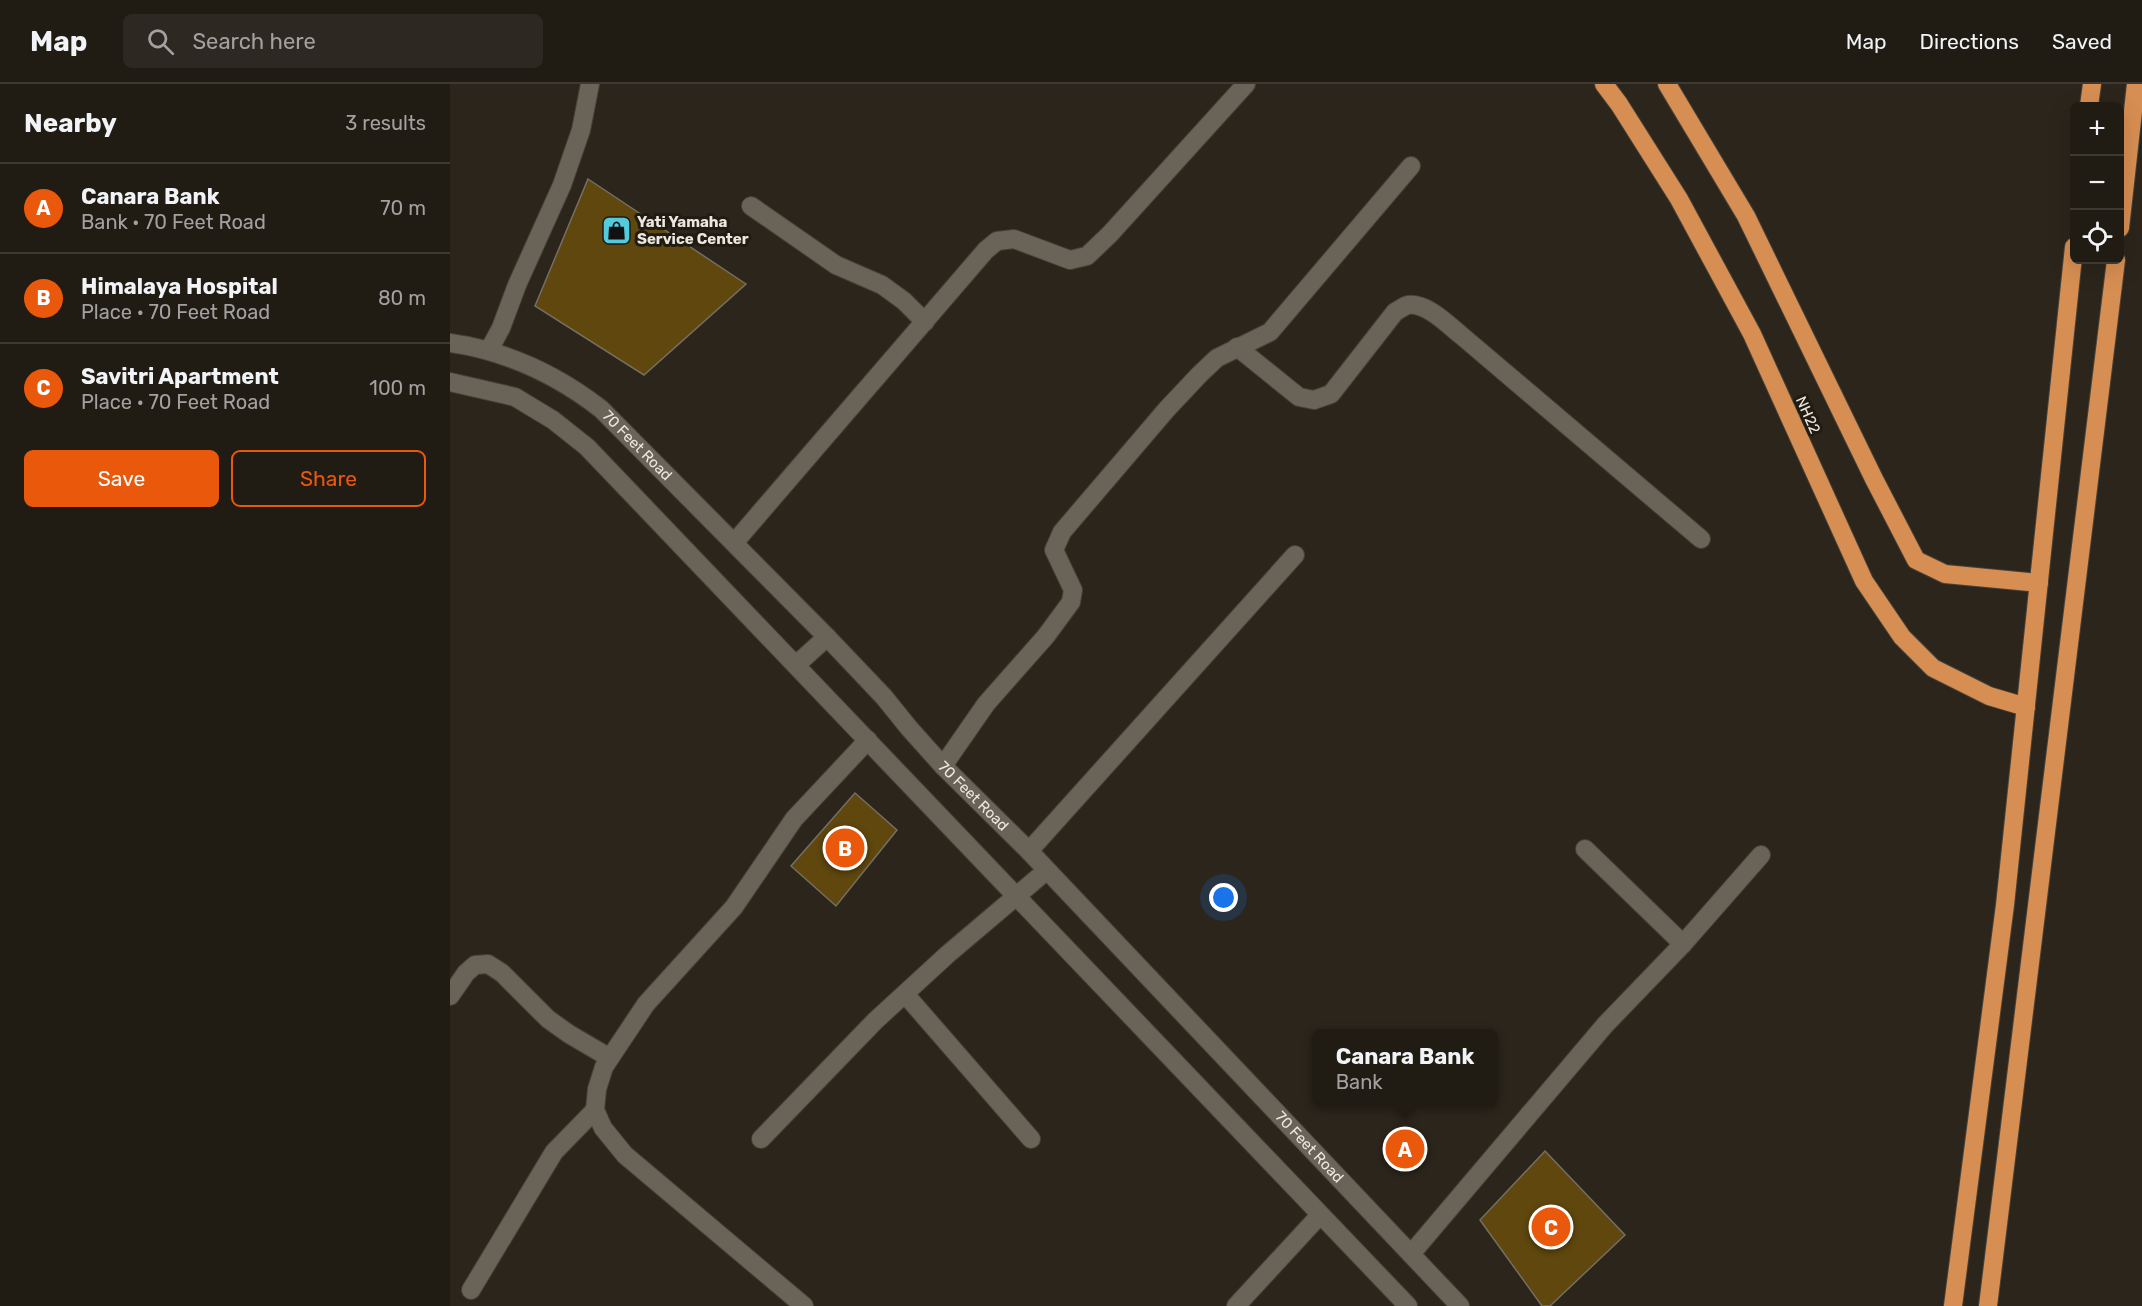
<!DOCTYPE html>
<html lang="en">
<head>
<meta charset="utf-8">
<style>
  body { margin:0; font-family:Rubik,sans-serif; background:#2d2922; color:#f1f3f6 }
  .controls { position:absolute; right:18px; top:18px; display:grid; overflow:hidden; border-radius:9px; box-shadow:0 6px 24px #0002 }
  .controls button { width:54px; height:54px; display:grid; place-items:center; padding:0; border:0; border-bottom:2px solid #3d3a34; background:#201c14; color:#f1f3f6; font:30px sans-serif }
  .you { position:absolute; left:774px; top:814px; width:21px; height:21px; margin:-15px; border:4px solid #fff; border-radius:50%; background:#1a73e8; box-shadow:0 0 0 9px #1a73e833 }
  .badge { display:grid; place-items:center; width:39px; height:39px; border-radius:50%; background:#ea580c; color:#fff; font-size:20px; font-weight:700 }
  .pin { position:absolute; translate:-50% -50%; border:3px solid #fff; box-shadow:0 2px 6px #0006 }
  .popup { position:absolute; left:862px; top:945px; width:186px; height:78px; box-sizing:border-box; display:grid; place-content:center; border-radius:9px; background:#201c14; filter:drop-shadow(0 2px 4px #0005); font-size:20px; white-space:nowrap; color:#a2a1a0 }
  .popup b { font-size:22px; color:#f1f3f6 }
  .popup::after { content:''; position:absolute; left:50%; top:100%; margin-left:-12px; border:12px solid transparent; border-top-color:#201c14 }
  .list { margin:0; padding:0; list-style:none }
  h2 { display:flex; justify-content:space-between; align-items:center; height:78px; margin:0; padding:0 24px; font-size:26px }
  h2 small { font-size:20px; font-weight:400; color:#a2a1a0 }
  .list li { display:grid; grid-template-columns:39px 1fr auto; gap:18px; align-items:center; box-sizing:border-box; height:90px; padding:0 24px; border-top:2px solid #3d3a34 }
  .list b { display:block; font-size:22px; white-space:nowrap }
  .list p { margin:0; font-size:20px; white-space:nowrap; color:#a2a1a0 }
  .list em { font-size:20px; font-style:normal; color:#a2a1a0 }
  .actions { display:flex; gap:12px; padding:18px 24px }
  .actions a { flex:1; padding:14px 0; border:2px solid #ea580c; border-radius:9px; text-align:center; font-size:21px; color:#ea580c }
  .actions .main { background:#ea580c; color:#fff }
  .icon { flex:none; width:33px; height:33px; fill:none; stroke:currentColor; stroke-width:2; stroke-linecap:round; stroke-linejoin:round }
  .map { position:relative; flex:none; width:1692px; height:1222px; overflow:hidden }
  header { display:flex; align-items:center; gap:36px; box-sizing:border-box; height:84px; padding:0 30px; background:#201c14; border-bottom:2px solid #3d3a34 }
  header strong { font-size:28px }
  nav { display:flex; gap:33px; margin-inline-start:auto; font-size:21px }
  .search { width:420px; height:54px; background:#2d2922; display:flex; align-items:center; gap:15px; box-sizing:border-box; padding:0 21px; border-radius:9px; color:#a2a1a0; font-size:22px }
  main { display:flex }
  aside { flex:1; background:#201c14 }
  .map>svg:first-child { display:block }
  .building { fill:#5f470e; stroke:#756f63; stroke-width:1.5 }
  .lines { fill:none; stroke-linecap:round; stroke-linejoin:round }
  .minor-casing { stroke:#47423a; stroke-width:20 }
  .highway-casing { stroke:#47423a; stroke-width:20 }
  .minor { stroke:#6a6458; stroke-width:18 }
  .highway { stroke:#d78e52; stroke-width:18 }
  .labels { text-anchor:middle; stroke-width:6; stroke-linejoin:round; paint-order:stroke }
  .poi-label { font-size:15px; font-weight:bold; fill:#ebe7e0; stroke:#211c12; text-anchor:start }
  .street-label { font-size:15px; fill:#ebe7e0; stroke:#211c12 }
</style>
</head>
<body>
<header>
<strong>Map</strong>
<div class="search"><svg class="icon" aria-label="search" viewBox="0 0 24 24"><circle cx="10" cy="10" r="6"/><path d="M15 15l6 6"/></svg>Search here</div>
<nav><a>Map</a><a>Directions</a><a>Saved</a></nav>
</header>
<main>
<aside>
<h2>Nearby<small>3 results</small></h2>
<ul class="list">
<li><span class="badge">A</span><div><b>Canara Bank</b><p>Bank · 70 Feet Road</p></div><em>70 m</em></li>
<li><span class="badge">B</span><div><b>Himalaya Hospital</b><p>Place · 70 Feet Road</p></div><em>80 m</em></li>
<li><span class="badge">C</span><div><b>Savitri Apartment</b><p>Place · 70 Feet Road</p></div><em>100 m</em></li>
</ul>
<div class="actions"><a class="main">Save</a><a>Share</a></div>
</aside>
<div class="map">
<svg width="1692" height="1222" viewBox="0 0 1692 1222">
  <rect width="100%" height="100%" fill="#2b251b"/>
  <g class="building">
    <path d="M 138,95 L 296,200 L 194,291 L 85,222 Z"/>
    <path d="M 405,709 L 447,746 L 386,822 L 341,782 Z"/>
    <path d="M 1095,1067 L 1175,1151 L 1100,1222 L 1092,1222 L 1030,1136 Z"/>
  </g>
  <g class="lines">
    <defs>
      <g id="minor">
        <path d="M 301,122 L 386,181 L 432,201 L 454,217 L 475,238"/>
        <path id="s1" d="M 0,259 C 56,267 106,290 151,325 L 377,553 L 434,613 L 459,644 L 493,682 L 579,767 L 1010,1222"/>
        <path d="M 787,263 L 849,313 L 864,316 L 881,310 L 945,228 C 949,226 954,222 958,221 C 978,219 998,241 1012,252 L 1251,455"/>
        <path d="M 39,266 L 51,244 L 67,201 L 112,101 L 131,46 L 140,0"/>
        <path d="M 0,298 L 65,313 L 103,336 L 137,363 L 958,1222"/>
        <path d="M 284,459 L 536,166 L 547,157 L 564,155 L 620,176 L 637,172 L 660,150 L 796,0"/>
        <path d="M 346,581 L 377,553"/>
        <path d="M 493,682 L 536,620 L 596,552 L 621,518 L 623,506 L 604,466 L 612,448 L 717,325 L 750,290 L 767,274 L 820,248 L 961,82"/>
        <path d="M 1135,765 L 1233,860"/>
        <path d="M 579,767 L 845,471"/>
        <path d="M 455,910 L 581,1055"/>
        <path d="M 0,912 L 16,889 L 25,881 L 38,880 L 52,889 L 98,935 L 119,950 L 160,974"/>
        <path d="M 311,1055 L 425,937 L 498,870 L 596,787"/>
        <path d="M 961,1170 L 1155,941 L 1233,860 L 1311,771"/>
        <path d="M 21,1206 L 104,1068 L 145,1026"/>
        <path d="M 354,1222 L 175,1071 L 153,1044 L 145,1026 L 147,1005 L 154,983 L 196,920 L 284,823 L 344,735 L 418,656"/>
        <path d="M 786,1222 L 870,1131"/>
      </g>
      <g id="highway">
        <path d="M 1154,0 L 1169,20 L 1229,115 L 1302,250 L 1414,497 L 1452,553 L 1483,584 L 1539,612 L 1576,623"/>
        <path d="M 1217,0 L 1296,132 L 1424,395 L 1466,476 L 1495,490 L 1589,499"/>
        <path d="M 1639,22 L 1642,0"/>
        <path d="M 1670,144 L 1686,0"/>
        <path d="M 1503,1222 L 1555,821 L 1624,163"/>
        <path d="M 1538,1222 L 1666,176"/>
      </g>
    </defs>
    <use href="#minor" class="minor-casing"/>
    <use href="#highway" class="highway-casing"/>
    <use href="#minor" class="minor"/>
    <use href="#highway" class="highway"/>
  </g>
  <defs>
    <symbol id="shop-square" viewBox="-11 -11 22 22"><rect x="-9" y="-9" width="18" height="18" rx="4" fill="#54cadd" stroke="#211c12"/><path d="M-5-2.5h2.3a2.7 3.5 0 0 1 5.4 0H5L5.5 6h-11ZM-1.5-2.5h3a1.5 2.3 0 0 0-3 0Z" fill="#111"/></symbol>
  </defs>
  <g fill-rule="evenodd">
    <use href="#shop-square" x="150" y="130" width="33" height="33"/>
  </g>
  <g class="labels">
    <g class="poi-label">
      <text x="187" y="143">Yati Yamaha<tspan x="187" dy="17">Service Center</tspan></text>
    </g>
    <g class="street-label">
      <text transform="translate(1358 331) rotate(66)" y="5">NH22</text>
      <text dy="5" stroke="none"><textPath href="#s1" startOffset="218">70 Feet Road</textPath></text>
      <text dy="5" stroke="none"><textPath href="#s1" startOffset="704">70 Feet Road</textPath></text>
      <text dy="5" stroke="none"><textPath href="#s1" startOffset="1190">70 Feet Road</textPath></text>
    </g>
  </g>
</svg>
<div class="controls">
<button>+</button>
<button>−</button>
<button><svg class="icon" aria-label="locate" viewBox="0 0 24 24"><circle cx="12" cy="12" r="6"/><path d="M12 2v4M12 18v4M2 12h4M18 12h4"/></svg></button>
</div>
<div class="you"></div>
<div class="pin badge" style="left:955px;top:1065px">A</div>
<div class="popup"><b>Canara Bank</b>Bank</div>
<div class="pin badge" style="left:395px;top:764px">B</div>
<div class="pin badge" style="left:1101px;top:1143px">C</div>
</div>
</main>
</body>
</html>
